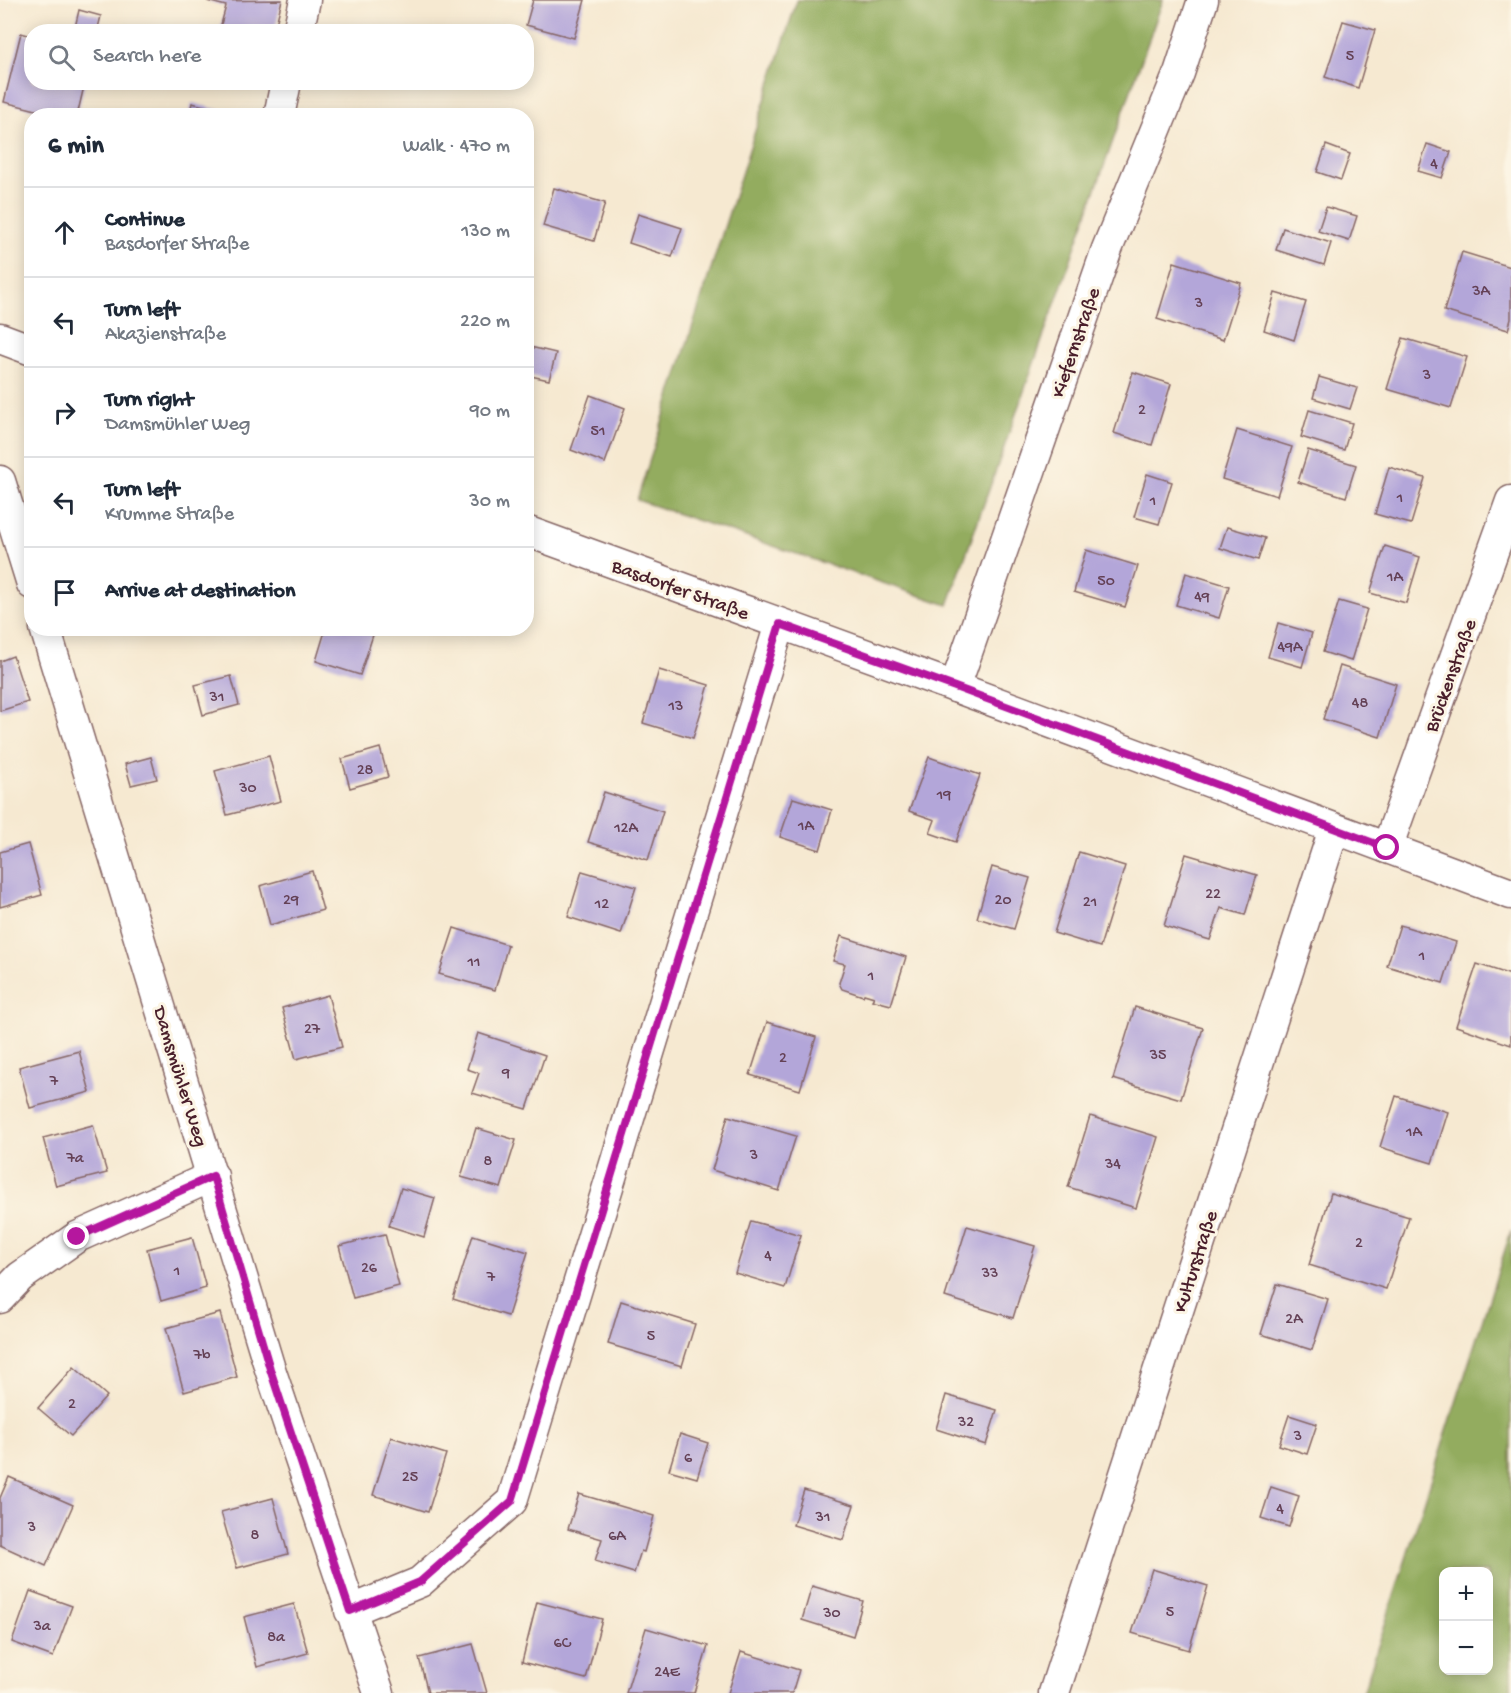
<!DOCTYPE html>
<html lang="en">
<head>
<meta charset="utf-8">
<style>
  body { margin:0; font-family:"Gochi Hand",sans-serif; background:#f2f2f3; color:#1f2937 }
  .controls { position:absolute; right:18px; bottom:18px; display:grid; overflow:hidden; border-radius:12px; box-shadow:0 3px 15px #0003 }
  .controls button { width:54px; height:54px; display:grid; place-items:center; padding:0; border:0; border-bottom:2px solid #e0e1e3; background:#fff; color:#1f2937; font:30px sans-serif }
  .stop { position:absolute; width:18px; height:18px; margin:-14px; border:4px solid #b5179e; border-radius:50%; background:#fff }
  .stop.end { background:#b5179e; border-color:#fff; box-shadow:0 2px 6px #0008 }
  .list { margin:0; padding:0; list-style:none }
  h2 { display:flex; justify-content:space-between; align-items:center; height:78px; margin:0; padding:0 24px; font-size:26px }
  h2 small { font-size:20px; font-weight:400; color:#747a83 }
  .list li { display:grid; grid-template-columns:39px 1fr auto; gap:18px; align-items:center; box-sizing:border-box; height:90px; padding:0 24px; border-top:2px solid #e0e1e3 }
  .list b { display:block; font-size:22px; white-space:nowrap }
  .list p { margin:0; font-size:20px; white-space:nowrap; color:#747a83 }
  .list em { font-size:20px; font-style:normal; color:#747a83 }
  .icon { flex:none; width:33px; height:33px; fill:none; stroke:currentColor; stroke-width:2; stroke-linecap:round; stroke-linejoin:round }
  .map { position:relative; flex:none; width:1511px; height:1693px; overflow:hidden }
  .search { position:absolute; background:#fff; box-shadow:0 3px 15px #0003; left:24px; top:24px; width:510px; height:66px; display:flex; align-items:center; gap:15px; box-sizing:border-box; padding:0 21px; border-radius:24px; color:#747a83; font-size:22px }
  .panel { position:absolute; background:#fff; box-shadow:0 3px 15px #0003; left:24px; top:108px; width:510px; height:528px; border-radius:24px }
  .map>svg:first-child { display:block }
  .forest { fill:#93ac5e; stroke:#6e6644; stroke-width:1.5; fill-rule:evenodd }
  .building { fill:#b3a6d9 }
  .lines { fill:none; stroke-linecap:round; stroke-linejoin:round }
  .street-casing { stroke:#866665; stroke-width:33 }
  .street { stroke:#fff; stroke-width:30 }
  .route { stroke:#b5179e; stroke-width:8 }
  .labels { text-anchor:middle; stroke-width:6; stroke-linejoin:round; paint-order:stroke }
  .number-label { font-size:16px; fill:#644156 }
  .street-label { font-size:20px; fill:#4a1f2b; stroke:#fcf5e5 }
</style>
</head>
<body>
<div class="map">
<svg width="1511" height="1693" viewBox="0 0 1511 1693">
  <rect width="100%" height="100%" fill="#fcf5e5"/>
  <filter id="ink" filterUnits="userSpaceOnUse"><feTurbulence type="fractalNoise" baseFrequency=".0167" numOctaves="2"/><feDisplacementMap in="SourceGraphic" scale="12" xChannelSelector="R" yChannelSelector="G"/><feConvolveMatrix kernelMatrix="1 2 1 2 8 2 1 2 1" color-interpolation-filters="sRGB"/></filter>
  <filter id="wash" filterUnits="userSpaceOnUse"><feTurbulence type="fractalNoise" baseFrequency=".008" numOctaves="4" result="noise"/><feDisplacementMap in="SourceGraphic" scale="24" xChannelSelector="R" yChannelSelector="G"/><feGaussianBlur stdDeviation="1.35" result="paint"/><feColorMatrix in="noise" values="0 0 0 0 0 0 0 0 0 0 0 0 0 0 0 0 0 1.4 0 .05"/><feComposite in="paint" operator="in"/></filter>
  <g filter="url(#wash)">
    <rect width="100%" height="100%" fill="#f6e9d1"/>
    <g class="forest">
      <path d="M 797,0 L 1163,0 L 948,605 L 637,500 Z"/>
      <path d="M 1511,1231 L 1511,1693 L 1363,1693 ZM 1444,1572 L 1488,1572 L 1488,1670 L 1444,1670 Z"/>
    </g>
    <g id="blocks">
      <g class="building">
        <path d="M 282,0 L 274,32 L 219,32 L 226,6 L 207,1 Z"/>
        <path d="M 533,0 L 585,0 L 574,38 L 526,25 Z"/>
        <path d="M 79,10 L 101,16 L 97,32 L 74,32 Z"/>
        <path d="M 1343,21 L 1375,30 L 1358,88 L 1325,77 Z"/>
        <path d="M 21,33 L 32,36 L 32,82 L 85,82 L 77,116 L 60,116 L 4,102 Z"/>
        <path d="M 192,103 L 239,115 L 239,116 L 189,116 Z"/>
        <path d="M 1427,144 L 1451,152 L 1442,178 L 1418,171 Z"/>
        <path d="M 1326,145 L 1350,154 L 1341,180 L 1317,172 Z"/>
        <path d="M 554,188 L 605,203 L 594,241 L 543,226 Z"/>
        <path d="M 1326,207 L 1357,216 L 1349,241 L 1318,231 Z"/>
        <path d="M 638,214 L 682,228 L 672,257 L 629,243 Z"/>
        <path d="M 1283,228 L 1331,243 L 1324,265 L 1276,250 Z"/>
        <path d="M 1462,252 L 1511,267 L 1511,319 L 1508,330 L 1444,311 Z"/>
        <path d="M 1174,262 L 1241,283 L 1223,340 L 1157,319 Z"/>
        <path d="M 1275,293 L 1306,302 L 1294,340 L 1264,330 Z"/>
        <path d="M 1403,338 L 1467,357 L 1451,408 L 1387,389 Z"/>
        <path d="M 526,346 L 556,353 L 549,380 L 526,375 Z"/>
        <path d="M 1133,372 L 1171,384 L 1152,445 L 1114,433 Z"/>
        <path d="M 1319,377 L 1357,388 L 1350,409 L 1313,398 Z"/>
        <path d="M 590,395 L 625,408 L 605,463 L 571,450 Z"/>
        <path d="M 1309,410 L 1352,423 L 1344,450 L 1301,437 Z"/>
        <path d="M 1237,430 L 1292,447 L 1277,496 L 1222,479 Z"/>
        <path d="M 1308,450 L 1356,465 L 1346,497 L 1298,482 Z"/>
        <path d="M 1389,467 L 1425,478 L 1411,524 L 1375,514 Z"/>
        <path d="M 1147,474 L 1172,482 L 1159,524 L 1134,517 Z"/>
        <path d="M 1227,527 L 1265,538 L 1258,560 L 1220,548 Z"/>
        <path d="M 1385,546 L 1420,557 L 1406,603 L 1370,593 Z"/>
        <path d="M 1086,550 L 1138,566 L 1125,607 L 1074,592 Z"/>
        <path d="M 1186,573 L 1229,586 L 1219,618 L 1176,605 Z"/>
        <path d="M 1339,601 L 1367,609 L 1351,661 L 1323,652 Z"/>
        <path d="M 1278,623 L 1312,633 L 1302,667 L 1268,657 Z"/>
        <path d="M 326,628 L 362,628 L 374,632 L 360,675 L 316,661 Z"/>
        <path d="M 13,656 L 28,702 L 0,711 L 0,661 Z"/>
        <path d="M 1340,666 L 1396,684 L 1380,737 L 1323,719 Z"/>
        <path d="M 659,670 L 709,685 L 693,738 L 643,723 Z"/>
        <path d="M 231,676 L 239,705 L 203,715 L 195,685 Z"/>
        <path d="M 380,748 L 388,777 L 350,788 L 342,759 Z"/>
        <path d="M 269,756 L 281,801 L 227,815 L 215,771 Z"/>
        <path d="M 151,757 L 157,779 L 131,785 L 125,764 Z"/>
        <path d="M 929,757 L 980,775 L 956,842 L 930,833 L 935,820 L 909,811 Z"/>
        <path d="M 604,792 L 663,811 L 648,860 L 588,842 Z"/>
        <path d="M 793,798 L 832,810 L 820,850 L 780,837 Z"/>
        <path d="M 28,844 L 42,895 L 0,907 L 0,852 Z"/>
        <path d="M 1079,852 L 1125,866 L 1100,947 L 1054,933 Z"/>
        <path d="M 1186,854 L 1257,875 L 1245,915 L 1221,908 L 1210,940 L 1164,926 Z"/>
        <path d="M 992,867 L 1030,878 L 1014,929 L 977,918 Z"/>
        <path d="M 312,871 L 323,910 L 270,925 L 260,886 Z"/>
        <path d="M 582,871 L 636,887 L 621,934 L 568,917 Z"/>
        <path d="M 1400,925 L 1456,942 L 1443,983 L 1387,966 Z"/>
        <path d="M 454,928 L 508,945 L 495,990 L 439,974 Z"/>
        <path d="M 841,936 L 906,957 L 891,1005 L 872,1000 L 874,997 L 864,994 L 863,996 L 842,989 L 839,983 L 845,964 L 833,961 Z"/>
        <path d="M 1477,964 L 1511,975 L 1511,1045 L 1456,1026 Z"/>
        <path d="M 328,995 L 342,1047 L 296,1059 L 282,1008 Z"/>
        <path d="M 1135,1007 L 1203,1028 L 1181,1099 L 1113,1079 Z"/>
        <path d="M 767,1022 L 816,1037 L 800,1090 L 750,1075 Z"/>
        <path d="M 478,1033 L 545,1055 L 527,1109 L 472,1093 L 479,1073 L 467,1069 Z"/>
        <path d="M 79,1051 L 90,1092 L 30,1108 L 19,1067 Z"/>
        <path d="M 1396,1096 L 1448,1112 L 1432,1163 L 1380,1147 Z"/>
        <path d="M 728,1116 L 796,1136 L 779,1191 L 712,1170 Z"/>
        <path d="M 1090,1116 L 1158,1137 L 1136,1208 L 1068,1187 Z"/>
        <path d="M 93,1125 L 107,1173 L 56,1186 L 43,1138 Z"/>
        <path d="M 476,1128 L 516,1140 L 501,1188 L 461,1177 Z"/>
        <path d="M 401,1188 L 435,1198 L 424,1237 L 389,1226 Z"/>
        <path d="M 1331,1193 L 1409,1217 L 1386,1289 L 1309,1265 Z"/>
        <path d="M 751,1221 L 801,1235 L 785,1288 L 735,1273 Z"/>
        <path d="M 967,1226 L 1035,1246 L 1013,1318 L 945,1297 Z"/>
        <path d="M 385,1234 L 399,1286 L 353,1298 L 339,1246 Z"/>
        <path d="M 473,1235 L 528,1252 L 508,1316 L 453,1299 Z"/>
        <path d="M 192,1237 L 206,1288 L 161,1301 L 147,1249 Z"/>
        <path d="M 1277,1284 L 1328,1299 L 1312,1350 L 1261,1334 Z"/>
        <path d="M 621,1301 L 695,1324 L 682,1366 L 608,1344 Z"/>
        <path d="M 220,1313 L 237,1377 L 184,1392 L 166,1328 Z"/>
        <path d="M 74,1367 L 107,1396 L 71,1436 L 38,1408 Z"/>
        <path d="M 946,1395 L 997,1410 L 986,1445 L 936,1429 Z"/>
        <path d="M 1289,1415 L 1317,1424 L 1307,1454 L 1279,1445 Z"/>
        <path d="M 680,1434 L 708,1443 L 697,1478 L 669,1470 Z"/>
        <path d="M 391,1437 L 446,1454 L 428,1512 L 373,1495 Z"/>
        <path d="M 9,1477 L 73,1505 L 46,1566 L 0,1545 L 0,1498 Z"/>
        <path d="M 1271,1487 L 1299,1496 L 1289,1527 L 1261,1518 Z"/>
        <path d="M 804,1490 L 854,1505 L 843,1540 L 793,1525 Z"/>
        <path d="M 579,1494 L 654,1516 L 644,1552 L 641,1551 L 634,1573 L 595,1561 L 602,1539 L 568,1529 Z"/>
        <path d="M 273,1498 L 288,1554 L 237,1568 L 221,1512 Z"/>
        <path d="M 1152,1569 L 1208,1586 L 1189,1650 L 1132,1633 Z"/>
        <path d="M 812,1586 L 863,1601 L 853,1636 L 802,1620 Z"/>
        <path d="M 30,1591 L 72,1606 L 53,1657 L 12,1642 Z"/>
        <path d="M 537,1602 L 602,1619 L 586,1679 L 522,1662 Z"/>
        <path d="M 294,1604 L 308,1653 L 257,1667 L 244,1617 Z"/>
        <path d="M 646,1628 L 708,1646 L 694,1693 L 626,1693 Z"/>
        <path d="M 473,1644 L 487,1693 L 428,1693 L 419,1658 Z"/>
        <path d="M 741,1652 L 799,1670 L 792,1693 L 728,1693 Z"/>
      </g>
    </g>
  </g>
  <g filter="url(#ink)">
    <use href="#blocks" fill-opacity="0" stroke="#866665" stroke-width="1.5"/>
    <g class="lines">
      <defs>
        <g id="street">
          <path d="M 298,32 L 305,0"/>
          <path d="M 279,116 L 286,82"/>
          <path d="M 0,338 L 32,350"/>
          <path d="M 0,481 L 32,584"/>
          <path d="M 526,531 L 955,687 L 1511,894"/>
          <path d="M 45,628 L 270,1369 L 379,1693"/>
          <path d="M 955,687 L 1107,249 L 1179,73 L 1203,0"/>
          <path d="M 1387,848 L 1511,501"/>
          <path d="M 0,1298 L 20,1277 L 77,1237 L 213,1176"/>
          <path d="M 350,1611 L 420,1582 L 512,1501 L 780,624"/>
          <path d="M 1054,1693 L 1334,829"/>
        </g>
      </defs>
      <use href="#street" class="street-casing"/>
      <use href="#street" class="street"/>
    </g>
  </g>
  <g class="lines" filter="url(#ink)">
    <path class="route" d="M 77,1237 L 213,1176 L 270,1369 L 350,1611 L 420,1582 L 512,1501 L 780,624 L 955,687 L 1387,848"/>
  </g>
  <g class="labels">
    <g class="number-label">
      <text x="1350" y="60">5</text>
      <text x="1434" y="168">4</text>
      <text x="1481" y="295">3A</text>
      <text x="1199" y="307">3</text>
      <text x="1427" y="379">3</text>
      <text x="1142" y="414">2</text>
      <text x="598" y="435">51</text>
      <text x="1400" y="502">1</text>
      <text x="1153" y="505">1</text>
      <text x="1395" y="581">1A</text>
      <text x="1106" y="585">50</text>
      <text x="1202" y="601">49</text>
      <text x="1290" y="651">49A</text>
      <text x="217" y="701">31</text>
      <text x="1360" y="707">48</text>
      <text x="676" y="710">13</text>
      <text x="365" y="774">28</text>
      <text x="248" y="792">30</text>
      <text x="944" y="799">19</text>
      <text x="806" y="830">1A</text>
      <text x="626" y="832">12A</text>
      <text x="1213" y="898">22</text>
      <text x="291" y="904">29</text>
      <text x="1003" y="904">20</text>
      <text x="1090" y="906">21</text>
      <text x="602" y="908">12</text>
      <text x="1422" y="960">1</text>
      <text x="474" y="966">11</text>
      <text x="871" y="980">1</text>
      <text x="312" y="1033">27</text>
      <text x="1158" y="1059">35</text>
      <text x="783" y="1062">2</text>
      <text x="506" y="1077">9</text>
      <text x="54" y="1085">7</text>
      <text x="1414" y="1136">1A</text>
      <text x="754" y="1159">3</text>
      <text x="75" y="1162">7a</text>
      <text x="488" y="1165">8</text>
      <text x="1113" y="1168">34</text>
      <text x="1359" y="1247">2</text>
      <text x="768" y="1260">4</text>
      <text x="369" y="1272">26</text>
      <text x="177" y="1275">1</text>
      <text x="990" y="1277">33</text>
      <text x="491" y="1281">7</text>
      <text x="1294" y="1323">2A</text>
      <text x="651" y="1340">5</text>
      <text x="202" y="1359">7b</text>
      <text x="72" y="1408">2</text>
      <text x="966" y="1426">32</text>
      <text x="1298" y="1440">3</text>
      <text x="688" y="1462">6</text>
      <text x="410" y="1481">25</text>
      <text x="1280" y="1513">4</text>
      <text x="823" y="1521">31</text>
      <text x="32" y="1531">3</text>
      <text x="255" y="1539">8</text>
      <text x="617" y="1540">6A</text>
      <text x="1170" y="1616">5</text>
      <text x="832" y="1617">30</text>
      <text x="42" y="1630">3a</text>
      <text x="276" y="1641">8a</text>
      <text x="562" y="1647">6C</text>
      <text x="667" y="1676">24E</text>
    </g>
    <g class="street-label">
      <text transform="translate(1074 342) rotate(-71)" y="7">Kiefernstraße</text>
      <text transform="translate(681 588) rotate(20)" y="7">Basdorfer Straße</text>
      <text transform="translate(1449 675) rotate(-70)" y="7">Brückenstraße</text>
      <text transform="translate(182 1076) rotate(73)" y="7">Damsmühler Weg</text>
      <text transform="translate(1194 1261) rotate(-72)" y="7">Kulturstraße</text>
    </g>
  </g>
</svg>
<div class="controls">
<button>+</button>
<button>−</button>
</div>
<div class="stop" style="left:1387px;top:848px"></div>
<div class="stop end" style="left:77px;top:1237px"></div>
<div class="search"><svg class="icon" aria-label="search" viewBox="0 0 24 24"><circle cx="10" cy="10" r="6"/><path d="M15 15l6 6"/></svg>Search here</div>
<section class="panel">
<h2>6 min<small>Walk · 470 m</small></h2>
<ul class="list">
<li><svg class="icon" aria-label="ahead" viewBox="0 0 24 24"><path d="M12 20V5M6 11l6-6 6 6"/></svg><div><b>Continue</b><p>Basdorfer Straße</p></div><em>130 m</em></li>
<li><svg class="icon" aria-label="left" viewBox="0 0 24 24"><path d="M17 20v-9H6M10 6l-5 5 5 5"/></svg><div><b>Turn left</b><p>Akazienstraße</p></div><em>220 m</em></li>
<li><svg class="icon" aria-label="right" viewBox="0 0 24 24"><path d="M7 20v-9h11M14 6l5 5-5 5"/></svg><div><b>Turn right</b><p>Damsmühler Weg</p></div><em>90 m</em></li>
<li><svg class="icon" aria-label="left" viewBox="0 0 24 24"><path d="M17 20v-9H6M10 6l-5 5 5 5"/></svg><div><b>Turn left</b><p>Krumme Straße</p></div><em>30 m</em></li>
<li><svg class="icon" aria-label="arrive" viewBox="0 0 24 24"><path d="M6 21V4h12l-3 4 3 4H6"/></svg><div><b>Arrive at destination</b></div></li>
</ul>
</section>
</div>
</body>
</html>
